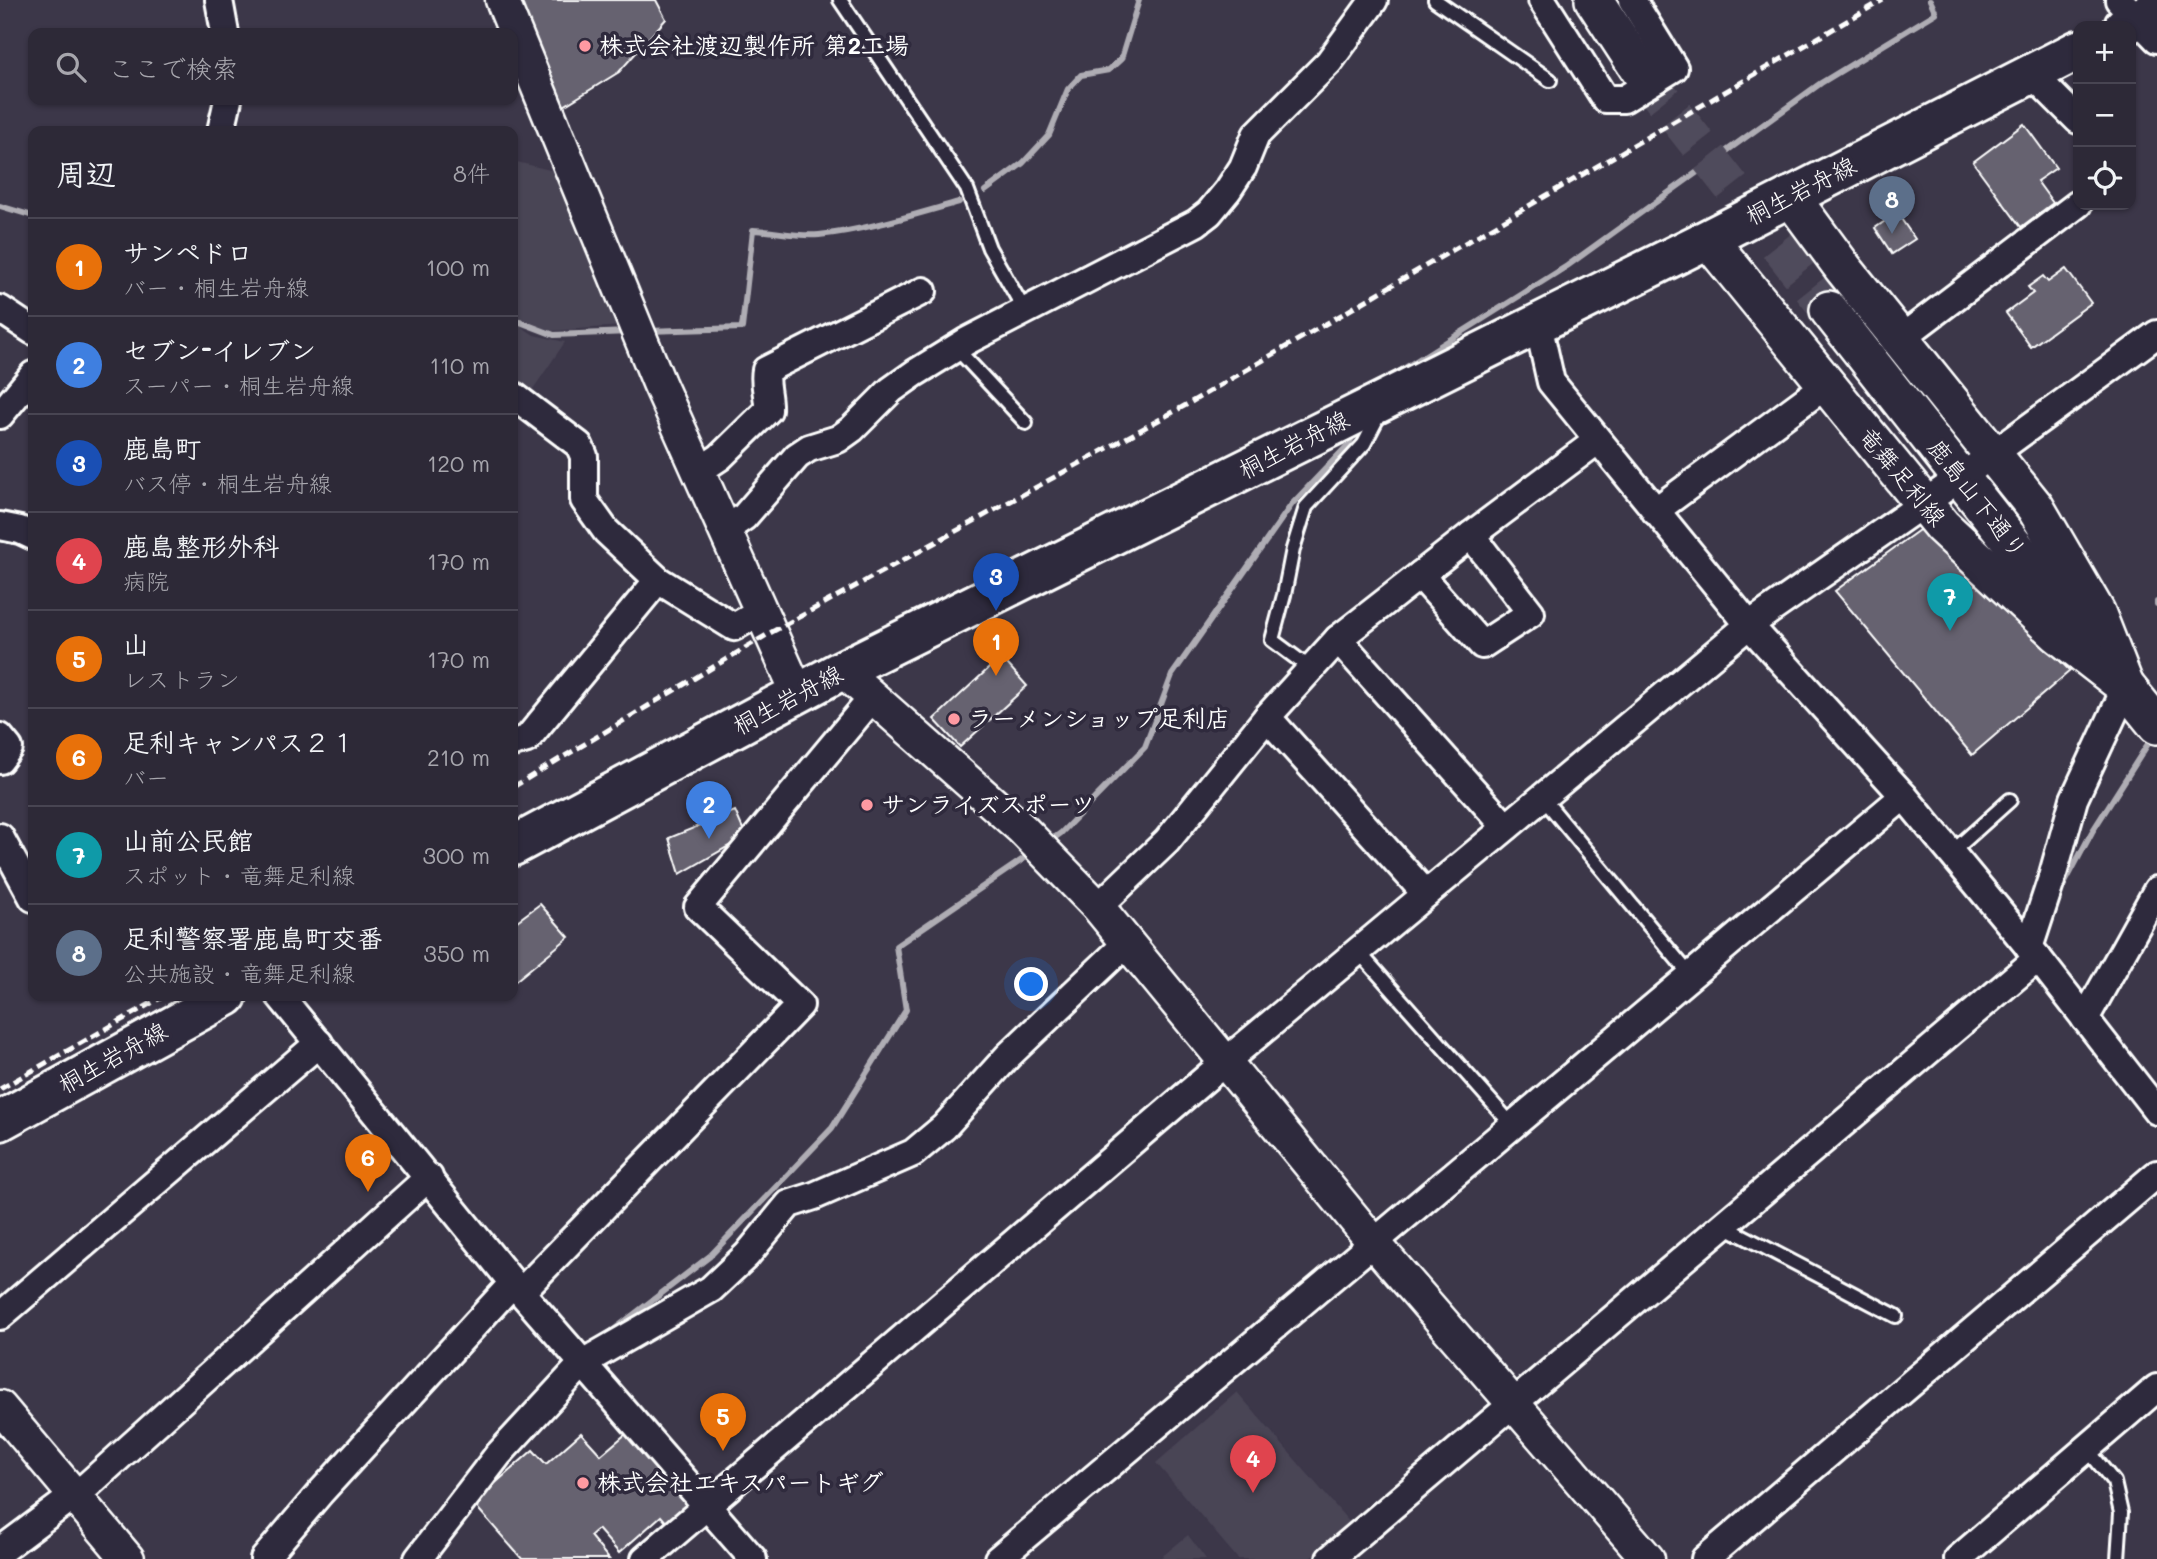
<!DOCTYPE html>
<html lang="ja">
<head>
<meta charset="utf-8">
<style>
  body { margin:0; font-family:Mali,"Klee One",sans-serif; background:#393542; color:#f1f3f6 }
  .controls { position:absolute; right:21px; top:21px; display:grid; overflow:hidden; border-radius:14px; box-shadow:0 2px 5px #0004 }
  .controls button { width:63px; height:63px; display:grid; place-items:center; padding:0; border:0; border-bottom:2px solid #484552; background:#2d2937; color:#f1f3f6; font:35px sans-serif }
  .you { position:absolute; left:1032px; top:985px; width:24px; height:24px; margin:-18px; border:5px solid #fff; border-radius:50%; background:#1a73e8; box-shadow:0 0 0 10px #1a73e833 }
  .badge { display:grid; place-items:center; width:46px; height:46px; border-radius:50%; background:#95b2f1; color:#fff; font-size:23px; font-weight:700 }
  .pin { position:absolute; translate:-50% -58px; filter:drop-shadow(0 2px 4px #0008) }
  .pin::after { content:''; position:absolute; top:37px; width:24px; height:21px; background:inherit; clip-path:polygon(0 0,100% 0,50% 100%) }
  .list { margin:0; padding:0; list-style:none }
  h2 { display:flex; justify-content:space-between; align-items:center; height:91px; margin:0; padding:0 28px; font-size:30px }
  h2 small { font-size:23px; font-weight:400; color:#a7a6ad }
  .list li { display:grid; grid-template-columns:46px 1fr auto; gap:21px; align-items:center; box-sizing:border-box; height:98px; padding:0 28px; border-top:2px solid #484552 }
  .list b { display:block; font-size:26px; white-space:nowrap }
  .list p { margin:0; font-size:23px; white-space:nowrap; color:#a7a6ad }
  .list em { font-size:23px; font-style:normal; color:#a7a6ad }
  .icon { flex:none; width:38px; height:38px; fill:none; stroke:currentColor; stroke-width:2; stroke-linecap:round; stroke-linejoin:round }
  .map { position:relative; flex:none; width:2157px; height:1559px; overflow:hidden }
  .search { position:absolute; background:#2d2937; box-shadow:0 2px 5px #0004; left:28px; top:28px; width:490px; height:77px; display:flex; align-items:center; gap:18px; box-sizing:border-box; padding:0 24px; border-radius:14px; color:#a7a6ad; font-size:26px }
  .panel { position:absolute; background:#2d2937; box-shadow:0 2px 5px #0004; left:28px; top:126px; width:490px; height:875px; border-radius:14px }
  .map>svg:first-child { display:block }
  .built { fill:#494455 }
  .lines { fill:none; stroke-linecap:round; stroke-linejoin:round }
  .stream { stroke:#afadb4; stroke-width:6 }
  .building { fill:#666270; stroke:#fff; stroke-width:2 }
  .secondary-tunnel { stroke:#504b5b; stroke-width:37; stroke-dasharray:37 18; stroke-linecap:butt }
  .service-casing { stroke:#fff; stroke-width:18 }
  .minor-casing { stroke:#fff; stroke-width:32 }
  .tertiary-casing { stroke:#fff; stroke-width:37 }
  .secondary-casing { stroke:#fff; stroke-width:42 }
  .primary-casing { stroke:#fff; stroke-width:44 }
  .service { stroke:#2f2a3d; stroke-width:12 }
  .minor { stroke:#2f2a3d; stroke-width:26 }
  .tertiary { stroke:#2f2a3d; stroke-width:32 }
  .secondary { stroke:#2f2a3d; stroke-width:37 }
  .primary { stroke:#2f2a3d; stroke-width:38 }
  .rail { stroke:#fff; stroke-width:5; stroke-dasharray:10 5; stroke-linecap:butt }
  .poi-dot { fill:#ff9aa2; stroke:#2f2a3d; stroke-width:2.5 }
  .labels { text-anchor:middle; stroke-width:7; stroke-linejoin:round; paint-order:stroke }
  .poi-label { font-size:24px; font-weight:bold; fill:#fff; stroke:#2f2a3d; text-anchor:start }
  .street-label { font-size:24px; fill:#fff; stroke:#2f2a3d }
</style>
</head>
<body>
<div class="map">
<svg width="2157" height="1559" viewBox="0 0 2157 1559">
  <rect width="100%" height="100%" fill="#3c3749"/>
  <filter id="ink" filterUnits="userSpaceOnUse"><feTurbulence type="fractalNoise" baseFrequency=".0143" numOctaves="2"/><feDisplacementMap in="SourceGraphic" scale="14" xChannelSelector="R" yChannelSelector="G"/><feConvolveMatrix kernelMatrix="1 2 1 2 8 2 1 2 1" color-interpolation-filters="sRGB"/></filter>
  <g filter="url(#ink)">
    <g class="built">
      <path d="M 513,161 L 558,172 L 622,326 L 550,331 L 525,320 L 522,327 L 534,335 L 565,342 L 527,398 L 513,387 Z"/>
      <path d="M 1237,1392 L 1351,1524 L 1309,1559 L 1238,1559 L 1156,1463 Z"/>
      <path d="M 1188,1535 L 1206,1559 L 1159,1559 Z"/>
    </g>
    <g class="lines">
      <g class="stream">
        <path d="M 985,191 L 1023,163 L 1049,135 L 1068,89 L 1081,75 L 1109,70 L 1121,59 L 1139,0"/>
        <path d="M 0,206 L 33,216"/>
        <path d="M 513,322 L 520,322 L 554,335 L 629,332"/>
        <path d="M 647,331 L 742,328 L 753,230 C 775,231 797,237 819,235 C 866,230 913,215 959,202"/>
        <path d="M 1397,373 L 1567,266 L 1821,83 L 1936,13 L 1930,0"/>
        <path d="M 2157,602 L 2157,604"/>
        <path d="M 1047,843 L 1061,833 L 1145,747 L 1172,675 L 1292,504 L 1349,444 L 1355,430"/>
        <path d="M 2060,892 L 2092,832 L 2153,736"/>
        <path d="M 602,1339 L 710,1256 L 832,1128 L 906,1010 L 896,946 L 1032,853"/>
      </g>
    </g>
    <g class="building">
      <path d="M 508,0 L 656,0 L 666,19 L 619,72 L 554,112 Z"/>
      <path d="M 2024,124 L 2056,168 L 2037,181 L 2053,203 L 2021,227 L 1973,162 Z"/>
      <path d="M 1897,213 L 1915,239 L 1892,254 L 1875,228 Z"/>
      <path d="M 2066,269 L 2091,303 L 2031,347 L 2006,313 L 2033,293 L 2028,287 L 2043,276 L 2048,282 Z"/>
      <path d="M 1926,525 L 2070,671 L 1972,755 L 1835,591 Z"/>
      <path d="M 1001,657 L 1027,686 L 960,747 L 934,719 Z"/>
      <path d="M 735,811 L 746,836 L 680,874 L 669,838 Z"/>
      <path d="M 540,904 L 569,937 L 513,983 L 513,924 Z"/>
      <path d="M 581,1433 L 601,1455 L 627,1433 L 688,1504 L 667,1523 L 661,1516 L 619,1553 L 598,1529 L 590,1536 L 609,1559 L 522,1559 L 473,1503 L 533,1450 L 546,1464 Z"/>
    </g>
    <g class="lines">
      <path class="secondary-tunnel" d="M 1641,72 L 1829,310"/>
      <defs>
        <g id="service">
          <path d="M 840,0 L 967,189 L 989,248 L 1025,311"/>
          <path d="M 1435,0 L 1550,80"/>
          <path d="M 956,348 L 1026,423"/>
          <path d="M 1311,669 L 1272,640 L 1284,595 L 1293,549 L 1306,507 L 1364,444 L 1379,415"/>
          <path d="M 1542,797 L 1691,976"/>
          <path d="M 1951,853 L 2010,800"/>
          <path d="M 1358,951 L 1513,1126"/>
          <path d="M 1724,1226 L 1896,1316"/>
          <path d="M 2087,1449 L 2114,1482 L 2121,1513 L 2118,1559"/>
        </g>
        <g id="minor">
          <path d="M 219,0 L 225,33"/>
          <path d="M 1542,0 L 1605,99 L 1624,99 L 1674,68 L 1632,0"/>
          <path d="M 2119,0 L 2157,39"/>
          <path d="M 2032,74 L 2078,120"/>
          <path d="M 221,131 L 228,100"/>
          <path d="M 0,309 L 33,331"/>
          <path d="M 1538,324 L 1551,382 L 1749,625 L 1904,796 L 2038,958 L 2157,1111"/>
          <path d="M 1900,339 L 2078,204"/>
          <path d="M 513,395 L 579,445 L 584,456 L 584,500 L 606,531 L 658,580 L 734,627 L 760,612"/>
          <path d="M 0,415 L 33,375"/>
          <path d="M 699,471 L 720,457 L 768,410 C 769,396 763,384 766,370 L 923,291"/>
          <path d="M 1655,511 L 1826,385"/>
          <path d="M 0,526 L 20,530 L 33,536"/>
          <path d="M 725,530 L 744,517 L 797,456 L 809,448 L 838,439 L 852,429 L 891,390 L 915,373 L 967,341 L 1196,223 L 1209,213 L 1228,190 L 1243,167 L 1256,135 L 1329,62 L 1374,0"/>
          <path d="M 1420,575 L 1482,645 L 1531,613 L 1471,535"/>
          <path d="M 1338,639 L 1506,827"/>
          <path d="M 1267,717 L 1426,894"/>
          <path d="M 0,737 L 9,748 L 0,760"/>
          <path d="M 513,743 L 527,739 L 658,580"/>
          <path d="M 0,837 L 33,898"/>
          <path d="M 1098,907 L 1167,841 L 1267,717 L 1338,639 L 1471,535 L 1597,441"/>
          <path d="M 2029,948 L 2051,881 L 2074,799 L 2126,687"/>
          <path d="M 280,996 L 513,1283 L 753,1559"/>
          <path d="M 2085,1019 L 2157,890"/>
          <path d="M 521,1292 L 800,1005 L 698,907 L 873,697"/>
          <path d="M 0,1316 L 319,1043"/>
          <path d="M 0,1551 L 88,1485 L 429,1177"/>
          <path d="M 264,1559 L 320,1493 L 513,1283"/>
          <path d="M 418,1559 L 498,1455 L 584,1362 L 711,1289 L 747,1255 L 789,1204 L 814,1196 L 913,1153 L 944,1127 L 1008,1056 L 1128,942"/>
          <path d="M 645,1559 L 1226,1061 L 1749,625 L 1960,478 L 2157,334"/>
          <path d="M 998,1559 L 1904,796"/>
          <path d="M 1330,1559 L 2038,958"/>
          <path d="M 1705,1559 L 2157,1174"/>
          <path d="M 1958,1559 L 2157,1388"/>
        </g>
        <g id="tertiary">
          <path d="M 502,0 L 659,383 L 798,694"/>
          <path d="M 842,670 L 1022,829 L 1098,907 L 1374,1243 L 1648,1559"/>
          <path d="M 0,1407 L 128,1559"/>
        </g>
        <g id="secondary">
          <path d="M 1594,0 L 1641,72"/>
          <path d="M 1790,196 L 1843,268 L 2035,507 L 2096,612 L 2125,686"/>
          <path d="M 1708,239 L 1942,526 L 2058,634 L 2126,687 L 2157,725"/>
          <path d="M 1829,310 L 2086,637"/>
        </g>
        <g id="primary">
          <path d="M 2124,26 L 2157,9"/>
          <path d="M 513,846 L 842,670 L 1708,239 L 2078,50"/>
          <path d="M 0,1121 L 227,996"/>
        </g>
      </defs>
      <use href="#service" class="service-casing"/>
      <use href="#minor" class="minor-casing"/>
      <use href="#tertiary" class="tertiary-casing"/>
      <use href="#secondary" class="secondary-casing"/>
      <use href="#primary" class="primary-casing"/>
      <use href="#service" class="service"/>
      <use href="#minor" class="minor"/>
      <use href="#tertiary" class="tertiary"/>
      <use href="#secondary" class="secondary"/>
      <use href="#primary" class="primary"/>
      <g class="rail">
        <path d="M 513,787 L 770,633 L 1186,405 L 1883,0"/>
        <path d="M 0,1089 L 164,996"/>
      </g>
    </g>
  </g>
  <g class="poi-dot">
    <circle cx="585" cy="46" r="7"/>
    <circle cx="954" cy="719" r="7"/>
    <circle cx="867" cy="805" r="7"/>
    <circle cx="583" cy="1483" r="7"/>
  </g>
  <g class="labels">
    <g class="poi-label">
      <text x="599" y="54">株式会社渡辺製作所 第2工場</text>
      <text x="968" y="727">ラーメンショップ足利店</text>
      <text x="881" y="813">サンライズスポーツ</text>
      <text x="597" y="1491">株式会社エキスパートギグ</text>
    </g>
    <g class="street-label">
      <text transform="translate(1801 191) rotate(-27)" y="8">桐生岩舟線</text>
      <text transform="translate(1294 445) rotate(-27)" y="8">桐生岩舟線</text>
      <text transform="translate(1902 477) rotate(50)" y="8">竜舞足利線</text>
      <text transform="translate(1977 499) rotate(52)" y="8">鹿島山下通り</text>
      <text transform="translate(788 700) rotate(-28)" y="8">桐生岩舟線</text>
      <text transform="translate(113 1058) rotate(-29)" y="8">桐生岩舟線</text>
    </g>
  </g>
</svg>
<div class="controls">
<button>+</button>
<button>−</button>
<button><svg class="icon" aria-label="locate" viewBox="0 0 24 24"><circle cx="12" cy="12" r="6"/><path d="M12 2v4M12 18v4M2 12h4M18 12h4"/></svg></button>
</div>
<div class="you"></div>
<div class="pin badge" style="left:996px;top:676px;background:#e8710a">1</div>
<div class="pin badge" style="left:709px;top:839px;background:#3f7fe0">2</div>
<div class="pin badge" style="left:996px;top:611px;background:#1a4fb4">3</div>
<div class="pin badge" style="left:1253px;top:1493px;background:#e0444e">4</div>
<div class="pin badge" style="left:723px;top:1451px;background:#e8710a">5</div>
<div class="pin badge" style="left:368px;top:1192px;background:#e8710a">6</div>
<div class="pin badge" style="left:1950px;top:631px;background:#0f9aa8">7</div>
<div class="pin badge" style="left:1892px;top:234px;background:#5c6f8a">8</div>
<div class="search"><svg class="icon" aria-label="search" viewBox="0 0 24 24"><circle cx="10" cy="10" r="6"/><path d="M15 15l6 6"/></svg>ここで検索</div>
<section class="panel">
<h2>周辺<small>8件</small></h2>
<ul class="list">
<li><span class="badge" style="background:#e8710a">1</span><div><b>サンペドロ</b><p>バー · 桐生岩舟線</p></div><em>100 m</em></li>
<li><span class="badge" style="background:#3f7fe0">2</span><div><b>セブン-イレブン</b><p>スーパー · 桐生岩舟線</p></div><em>110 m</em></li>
<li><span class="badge" style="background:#1a4fb4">3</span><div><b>鹿島町</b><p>バス停 · 桐生岩舟線</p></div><em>120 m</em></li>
<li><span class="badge" style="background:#e0444e">4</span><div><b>鹿島整形外科</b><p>病院</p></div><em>170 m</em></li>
<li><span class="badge" style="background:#e8710a">5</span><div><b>山</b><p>レストラン</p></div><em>170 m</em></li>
<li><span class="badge" style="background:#e8710a">6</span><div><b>足利キャンパス２１</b><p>バー</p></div><em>210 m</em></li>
<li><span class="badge" style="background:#0f9aa8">7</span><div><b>山前公民館</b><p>スポット · 竜舞足利線</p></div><em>300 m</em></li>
<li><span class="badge" style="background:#5c6f8a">8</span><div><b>足利警察署鹿島町交番</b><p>公共施設 · 竜舞足利線</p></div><em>350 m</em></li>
</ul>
</section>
</div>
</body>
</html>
